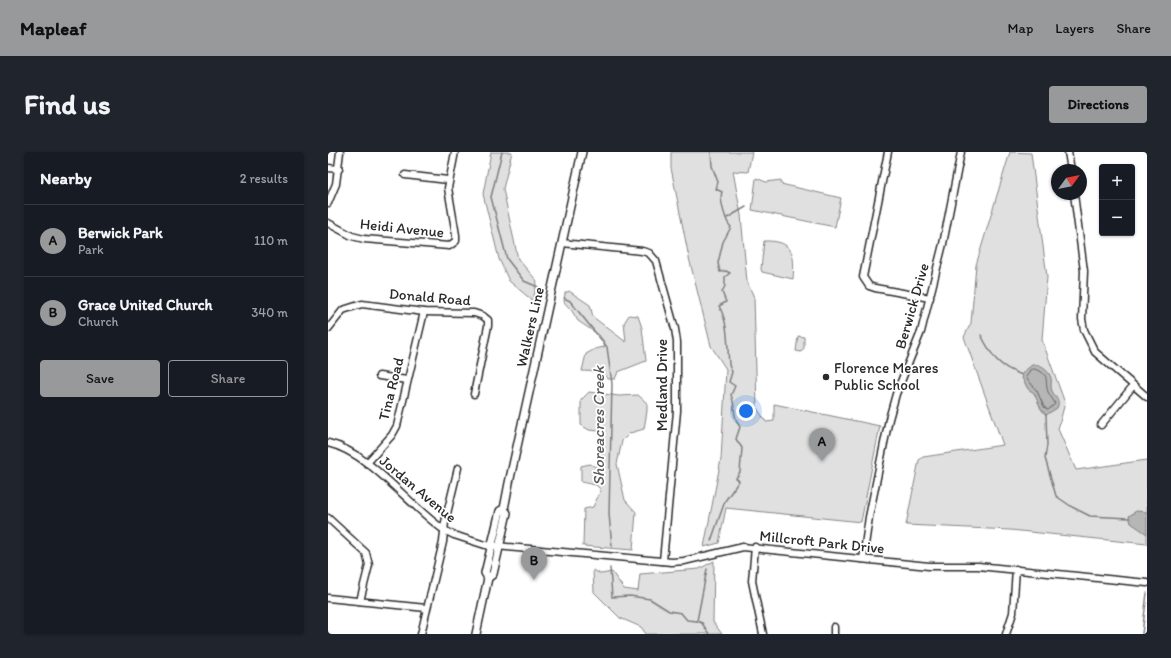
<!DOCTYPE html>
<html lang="en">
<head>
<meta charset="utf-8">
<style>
  body { margin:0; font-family:Itim,sans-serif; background:#20242c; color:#f1f3f6 }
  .controls { position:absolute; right:12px; top:12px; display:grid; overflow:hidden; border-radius:4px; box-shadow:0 1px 3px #0004 }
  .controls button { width:36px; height:36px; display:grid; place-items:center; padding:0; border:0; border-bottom:1px solid #363941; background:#171b24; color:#f1f3f6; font:20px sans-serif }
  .compass { position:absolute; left:723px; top:12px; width:36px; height:36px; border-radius:50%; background:#171b24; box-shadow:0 1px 3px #0004; rotate:57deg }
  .you { position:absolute; left:418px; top:259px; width:14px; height:14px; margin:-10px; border:3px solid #fff; border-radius:50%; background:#1a73e8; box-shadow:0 0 0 6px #1a73e833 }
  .badge { display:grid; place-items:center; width:26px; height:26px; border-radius:50%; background:#98999b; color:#111; font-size:13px; font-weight:700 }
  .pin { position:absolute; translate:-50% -33px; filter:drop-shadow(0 1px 2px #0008) }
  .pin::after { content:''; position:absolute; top:21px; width:14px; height:12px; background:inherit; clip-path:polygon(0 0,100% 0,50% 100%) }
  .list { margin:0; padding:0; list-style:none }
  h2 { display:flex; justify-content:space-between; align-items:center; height:52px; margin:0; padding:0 16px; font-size:17px }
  h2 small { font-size:13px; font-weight:400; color:#9ea1a6 }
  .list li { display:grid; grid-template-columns:26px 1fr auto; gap:12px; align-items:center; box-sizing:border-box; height:72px; padding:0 16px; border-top:1px solid #363941 }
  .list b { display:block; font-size:15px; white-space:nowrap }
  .list p { margin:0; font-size:13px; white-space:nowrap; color:#9ea1a6 }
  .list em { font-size:13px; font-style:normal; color:#9ea1a6 }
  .actions { display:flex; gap:8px; padding:12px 16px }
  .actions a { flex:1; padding:9px 0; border:1px solid #98999b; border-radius:4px; text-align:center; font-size:14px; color:#98999b }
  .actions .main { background:#98999b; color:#111 }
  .map { position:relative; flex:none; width:819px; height:482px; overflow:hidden; border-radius:4px }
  header { display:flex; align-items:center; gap:24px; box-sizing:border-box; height:56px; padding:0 20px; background:#98999b; color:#111 }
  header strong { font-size:19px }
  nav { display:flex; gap:22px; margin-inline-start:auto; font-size:14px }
  .intro { display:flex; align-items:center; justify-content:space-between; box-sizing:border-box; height:96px; padding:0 24px }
  h1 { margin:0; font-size:28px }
  .button { padding:10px 18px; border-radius:4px; background:#98999b; color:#111; font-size:14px; font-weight:700 }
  main { display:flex; gap:24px; padding:0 24px }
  aside { flex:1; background:#171b24; border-radius:4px; box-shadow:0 1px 3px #0004 }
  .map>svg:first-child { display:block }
  .green { fill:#e0e0e0; stroke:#868686 }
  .water { fill:#b6b6b6; stroke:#7e7e7e }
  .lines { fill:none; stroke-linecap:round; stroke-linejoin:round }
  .shore { stroke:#636363; stroke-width:1 }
  .stream { stroke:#7e7e7e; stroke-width:1.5 }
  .minor-casing { stroke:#2b2b2b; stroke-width:9 }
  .major-casing { stroke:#2b2b2b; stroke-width:10 }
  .minor { stroke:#fff; stroke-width:6 }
  .major { stroke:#fff; stroke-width:7 }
  .poi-dot { fill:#2b2b2b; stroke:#fff; stroke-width:1.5 }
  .labels { text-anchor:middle; stroke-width:3.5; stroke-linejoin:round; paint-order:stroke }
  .street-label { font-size:15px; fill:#2b2b2b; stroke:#fff }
  .poi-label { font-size:15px; fill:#2b2b2b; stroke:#fff; text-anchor:start }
  .water-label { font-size:16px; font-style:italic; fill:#5c5c5c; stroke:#fff }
</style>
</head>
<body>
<header>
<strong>Mapleaf</strong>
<nav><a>Map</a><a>Layers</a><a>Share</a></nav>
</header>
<div class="intro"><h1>Find us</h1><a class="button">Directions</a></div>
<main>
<aside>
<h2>Nearby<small>2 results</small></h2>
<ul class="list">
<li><span class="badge">A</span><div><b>Berwick Park</b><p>Park</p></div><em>110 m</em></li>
<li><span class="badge">B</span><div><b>Grace United Church</b><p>Church</p></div><em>340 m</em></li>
</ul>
<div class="actions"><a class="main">Save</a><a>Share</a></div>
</aside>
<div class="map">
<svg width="819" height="482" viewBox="0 0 819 482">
  <rect width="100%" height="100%" fill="#fff"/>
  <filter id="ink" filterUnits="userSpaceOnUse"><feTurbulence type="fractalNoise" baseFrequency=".025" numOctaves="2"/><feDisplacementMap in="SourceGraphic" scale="8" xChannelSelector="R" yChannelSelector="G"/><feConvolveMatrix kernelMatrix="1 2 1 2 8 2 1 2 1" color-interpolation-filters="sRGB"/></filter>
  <g filter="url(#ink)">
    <g class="green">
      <path d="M 163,0 L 184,0 L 175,37 L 190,107 L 209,129 L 205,149 L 181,129 L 171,107 L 155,42 Z"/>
      <path d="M 343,0 L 424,0 L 420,20 L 405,19 L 413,63 L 419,130 L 426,145 L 429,256 L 438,270 L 446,269 L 446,252 L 552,274 L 533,370 L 398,356 L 391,391 L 376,395 L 393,307 L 398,217 L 383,194 L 361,106 L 343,16 Z"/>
      <path d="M 682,0 L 703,1 L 719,125 L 714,188 L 737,251 L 730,277 L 748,318 L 819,308 L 819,392 L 682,378 L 578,373 L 591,308 L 595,305 L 675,293 L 636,185 L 643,171 L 648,113 Z"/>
      <path d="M 428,26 L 438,30 L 453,28 L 453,32 L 513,46 L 507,75 L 424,58 Z"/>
      <path d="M 436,89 C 466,88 467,103 465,127 L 434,120 L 433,117 Z"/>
      <path d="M 241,139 L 262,153 L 265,165 L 298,190 L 296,171 L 301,163 L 310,164 L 314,176 L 318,209 L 290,220 L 287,227 L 280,227 L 276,220 L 254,219 L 258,202 L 267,197 L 276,195 L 277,191 L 271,183 L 250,169 L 244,159 L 236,150 L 237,141 Z"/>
      <path d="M 470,184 L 476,185 L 476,196 L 473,200 L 468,199 Z"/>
      <path d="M 261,240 L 291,244 L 310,243 L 319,251 L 319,259 L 316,277 L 302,281 L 294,289 L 289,312 L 297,348 L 308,360 L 305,398 L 255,394 L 256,357 L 265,355 L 273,338 L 268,333 L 253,330 L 253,314 L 262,312 L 268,315 L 273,311 L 275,286 L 270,279 L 261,278 L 253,273 L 253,248 Z"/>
      <path d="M 386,409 L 385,470 L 394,482 L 318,482 L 313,475 L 292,466 L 266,440 L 265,418 L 273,422 L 284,420 L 296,437 L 310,439 L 312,422 L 371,417 Z"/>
    </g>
    <g class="water">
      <path d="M 704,213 C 711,212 721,218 723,226 C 724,230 722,235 724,239 C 727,245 733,248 729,256 L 718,263 L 713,257 L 706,241 L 700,237 L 694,226 L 695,220 Z"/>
      <path d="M 808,359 L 819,360 L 819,382 L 803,371 L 801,364 Z"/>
    </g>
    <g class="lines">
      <path class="shore" d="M 706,217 C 723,222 716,227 720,240 C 722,244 725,247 727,252 L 720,258 L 716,255 L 709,239 L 698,225 L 702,218 Z"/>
      <g class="stream">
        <path d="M 174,0 L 163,45 L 179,107 L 196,129 L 210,135"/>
        <path d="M 383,0 L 384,14 L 390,30 L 388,37 L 394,40 C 391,47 398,71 403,75 L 395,90 L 390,111 L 392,120 L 398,119 L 402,121 L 397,125 L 397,134 L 394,140 L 398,150 L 391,154 C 401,172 399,192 401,212 C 401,216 403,216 404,220 L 401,230 L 407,234 L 403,243 C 408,254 404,265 412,275 L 408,287 L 414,296 L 412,320 L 408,326 L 411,329 L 397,349 L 383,389"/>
        <path d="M 399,66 L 418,55"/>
        <path d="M 236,146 L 242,149 L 279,195 L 284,232 L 281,362 L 284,395"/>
        <path d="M 653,183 C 665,206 670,214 694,223"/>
        <path d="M 718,263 L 719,293 L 717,306 L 728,344 L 744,355 L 762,364 L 801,366"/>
        <path d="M 282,416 L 284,445 L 302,444 L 322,447 L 341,459 L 353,461 L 359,468 L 369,469"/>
        <path d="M 379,417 L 369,469 L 374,471 L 381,482"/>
        <path d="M 814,482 L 819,441"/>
      </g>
      <defs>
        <g id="minor">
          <path d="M 560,0 L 535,125 L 541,134 L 547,136 L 602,146"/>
          <path d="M 740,0 L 743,18"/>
          <path d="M 0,16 L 11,17"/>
          <path d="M 77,23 L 120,28"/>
          <path d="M 746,42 L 756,119 L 754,167 L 756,178 L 767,200 L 819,245"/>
          <path d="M 0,51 L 8,32 L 12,0"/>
          <path d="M 0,71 L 24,84 L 36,87 L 121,94 L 128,89 L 128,83 L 120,36 L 127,0"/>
          <path d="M 234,91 L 314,99 L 321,101 L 328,109 L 347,177 L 349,190 L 349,259 L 335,409"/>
          <path d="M 0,177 L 15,158 L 34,152 L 96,160 L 146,161 L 155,164 L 160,168 L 160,174 L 146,242"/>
          <path d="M 51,224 L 79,228"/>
          <path d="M 773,273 L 805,234"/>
          <path d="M 0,291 C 43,301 80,353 116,378 L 126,383 L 157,393 L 344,410 L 356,409 L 415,395 L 601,414 L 650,414 L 819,431"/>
          <path d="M 39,311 L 64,283 L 69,274 L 96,160"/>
          <path d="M 0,366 L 38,401 L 41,413 L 32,449"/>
          <path d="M 427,395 L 424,429 L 435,482"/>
          <path d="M 535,407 L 541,365 L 561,267 L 568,242 L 593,180 L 615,92 L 633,0"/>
          <path d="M 0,446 L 98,456"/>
          <path d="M 506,475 L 506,482"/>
          <path d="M 93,482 L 115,390 L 117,370 L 130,316"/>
          <path d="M 678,482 L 685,461 L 688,417"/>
        </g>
        <g id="major">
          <path d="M 160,426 L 157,421 L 172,359 L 176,357"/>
          <path d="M 148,482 L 160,426 L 165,422 L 179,361 L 176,357 L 181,331 L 254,0"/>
        </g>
      </defs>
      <use href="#minor" class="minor-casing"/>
      <use href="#major" class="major-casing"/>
      <use href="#minor" class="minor"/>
      <use href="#major" class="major"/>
    </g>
  </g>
  <circle class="poi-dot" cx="498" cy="225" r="4"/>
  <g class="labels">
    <g class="street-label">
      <text transform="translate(74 76) rotate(6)" y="5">Heidi Avenue</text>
      <text transform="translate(102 145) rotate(5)" y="5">Donald Road</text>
      <text transform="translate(584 154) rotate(-74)" y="5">Berwick Drive</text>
      <text transform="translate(202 175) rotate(-77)" y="5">Walkers Line</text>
      <text transform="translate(334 233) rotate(-90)" y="5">Medland Drive</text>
      <text transform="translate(63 237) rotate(-76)" y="5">Tina Road</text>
      <text transform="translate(90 337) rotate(40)" y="5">Jordan Avenue</text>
      <text transform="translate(494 390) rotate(6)" y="5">Millcroft Park Drive</text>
    </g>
    <g class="poi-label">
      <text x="506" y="221">Florence Meares<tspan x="506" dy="17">Public School</tspan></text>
    </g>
    <g class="water-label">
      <text transform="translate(270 274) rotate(-90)" y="6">Shoreacres Creek</text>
    </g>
  </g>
</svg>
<div class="controls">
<button>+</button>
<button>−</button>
</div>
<svg class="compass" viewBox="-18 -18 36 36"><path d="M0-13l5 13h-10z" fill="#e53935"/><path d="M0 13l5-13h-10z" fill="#9ea1a6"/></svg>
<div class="you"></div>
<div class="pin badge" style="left:494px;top:309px">A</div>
<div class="pin badge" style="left:206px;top:428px">B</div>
</div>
</main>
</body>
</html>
